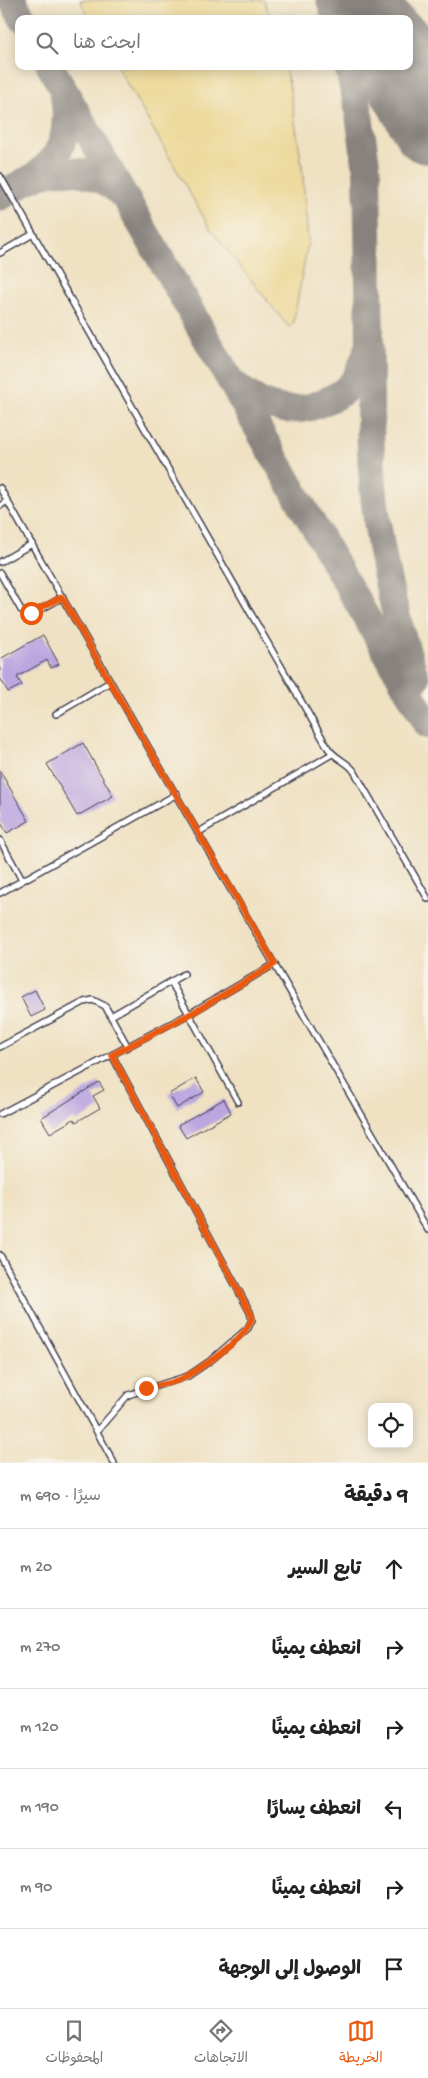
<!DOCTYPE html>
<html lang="ar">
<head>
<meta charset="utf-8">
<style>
  body { margin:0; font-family:"Gochi Hand","Playpen Sans Arabic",sans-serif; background:#f2f2f2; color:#222; direction:rtl }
  .controls { position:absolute; right:15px; bottom:15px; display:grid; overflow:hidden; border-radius:10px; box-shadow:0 2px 12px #0003 }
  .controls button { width:45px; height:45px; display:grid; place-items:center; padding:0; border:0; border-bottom:1px solid #e0e0e0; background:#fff; color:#222; font:25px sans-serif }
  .stop { position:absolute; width:15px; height:15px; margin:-11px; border:4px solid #ea580c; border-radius:50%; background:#fff }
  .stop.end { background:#ea580c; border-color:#fff; box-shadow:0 1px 5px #0008 }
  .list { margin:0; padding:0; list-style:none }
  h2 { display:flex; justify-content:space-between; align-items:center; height:65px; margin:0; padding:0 20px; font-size:21px }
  h2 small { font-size:16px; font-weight:400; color:#767676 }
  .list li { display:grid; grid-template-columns:32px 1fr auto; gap:15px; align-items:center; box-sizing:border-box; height:80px; padding:0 20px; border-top:1px solid #e0e0e0 }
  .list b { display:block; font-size:19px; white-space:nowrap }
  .list em { font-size:16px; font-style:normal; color:#767676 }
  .icon { flex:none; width:28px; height:28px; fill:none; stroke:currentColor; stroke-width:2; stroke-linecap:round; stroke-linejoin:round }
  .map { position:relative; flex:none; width:428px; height:1463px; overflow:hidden; direction:ltr }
  .search { position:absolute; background:#fff; box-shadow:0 2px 12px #0003; left:15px; right:15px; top:15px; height:55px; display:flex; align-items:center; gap:12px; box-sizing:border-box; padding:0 18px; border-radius:10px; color:#767676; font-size:19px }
  .sheet { height:545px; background:#fff }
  nav { display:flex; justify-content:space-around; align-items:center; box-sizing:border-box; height:70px; border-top:1px solid #e0e0e0; background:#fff; font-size:14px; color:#767676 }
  nav a { display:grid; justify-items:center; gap:2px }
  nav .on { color:#ea580c }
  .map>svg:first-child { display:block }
  .sand { fill:#eeda9e; stroke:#887e6c }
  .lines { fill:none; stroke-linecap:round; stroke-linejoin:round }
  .taxiway { stroke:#88827e; stroke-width:28 }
  .runway { stroke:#88827e; stroke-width:70 }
  .building { fill:#bba6e0 }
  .service-casing { stroke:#413f4f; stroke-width:8 }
  .service { stroke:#fff; stroke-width:5 }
  .route { stroke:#ea580c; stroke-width:6 }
</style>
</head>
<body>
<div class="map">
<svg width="428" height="1463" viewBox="0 0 428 1463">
  <rect width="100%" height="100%" fill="#f7f3e8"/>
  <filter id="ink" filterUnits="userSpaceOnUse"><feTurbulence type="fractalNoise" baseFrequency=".02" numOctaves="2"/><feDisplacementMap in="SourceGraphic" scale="10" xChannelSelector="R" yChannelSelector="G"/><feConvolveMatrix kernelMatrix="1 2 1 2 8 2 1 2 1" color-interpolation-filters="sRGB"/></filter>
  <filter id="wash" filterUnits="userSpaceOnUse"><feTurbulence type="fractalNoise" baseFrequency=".0096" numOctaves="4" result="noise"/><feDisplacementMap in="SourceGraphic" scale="20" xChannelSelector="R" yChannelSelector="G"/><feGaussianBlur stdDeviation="1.12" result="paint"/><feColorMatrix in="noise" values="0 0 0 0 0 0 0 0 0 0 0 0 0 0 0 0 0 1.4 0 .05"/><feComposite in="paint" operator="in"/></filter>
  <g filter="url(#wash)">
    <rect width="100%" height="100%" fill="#efe1c2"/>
    <g class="sand">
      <path d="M 80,0 L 264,0 L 271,19 L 90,19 Z"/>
      <path d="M 117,66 L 284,66 L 289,83 L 302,166 L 308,242 L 293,325 L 289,327 L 286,324 L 211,230 Z"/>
    </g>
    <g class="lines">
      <g class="taxiway">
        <path d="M 12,0 L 23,19"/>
        <path d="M 330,0 L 336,19"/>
        <path d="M 383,0 L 402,19"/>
        <path d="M 409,26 L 428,43"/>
        <path d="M 50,66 L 428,725"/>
        <path d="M 34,177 C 40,171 49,165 54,158 C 67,139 68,114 63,92"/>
        <path d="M 0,197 C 11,191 22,182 34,177 C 63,165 99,171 121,194"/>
        <path d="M 370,352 C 370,408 369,464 377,520 C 384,574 398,627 416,679"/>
        <path d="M 237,386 C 265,410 295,417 328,400 C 337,396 347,390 353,382 C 361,370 365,357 370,344 L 367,171 L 358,108 L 348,66"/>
      </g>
      <g class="runway">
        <path d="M 354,0 L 365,19"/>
        <path d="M 392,66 L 428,129"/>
      </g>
    </g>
    <g id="blocks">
      <g class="building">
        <path d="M 43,635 L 59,664 L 51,668 L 47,660 L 17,677 L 22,685 L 8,692 L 0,678 L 0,659 Z"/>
        <path d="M 83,743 L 113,796 L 77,816 L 47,764 Z"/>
        <path d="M 0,771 L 29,821 L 7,833 L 0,821 Z"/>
        <path d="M 35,990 L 45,1010 L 31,1017 L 21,997 Z"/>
        <path d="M 196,1078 L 204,1092 L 177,1108 L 169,1094 Z"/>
        <path d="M 99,1082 L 104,1090 L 93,1096 L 100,1108 L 76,1122 L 74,1119 L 50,1133 L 41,1118 Z"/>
        <path d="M 224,1099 L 231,1113 L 186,1138 L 178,1125 Z"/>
      </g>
    </g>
  </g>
  <g filter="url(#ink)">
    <use href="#blocks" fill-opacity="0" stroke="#413f4f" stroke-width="1"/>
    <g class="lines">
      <defs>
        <g id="service">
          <path d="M 0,176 L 328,748 C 335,759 347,761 354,771 L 428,899"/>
          <path d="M 0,253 L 33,234"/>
          <path d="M 0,488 C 140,737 286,982 428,1230"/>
          <path d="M 0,506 L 7,501"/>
          <path d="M 0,562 L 32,544"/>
          <path d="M 0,573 L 21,610 C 33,618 51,603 63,597"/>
          <path d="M 56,714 L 110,682"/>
          <path d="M 199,832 L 332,754"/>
          <path d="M 0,840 L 22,880"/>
          <path d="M 0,893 L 177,794"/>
          <path d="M 171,982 L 238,1102"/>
          <path d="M 111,1016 L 184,974"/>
          <path d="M 0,1047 L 84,1002 L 93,1000 L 105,1006 L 128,1047"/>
          <path d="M 0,1114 L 189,1014 L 275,964"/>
          <path d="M 0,1255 L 114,1463"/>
          <path d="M 97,1431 L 128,1395 L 188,1376 L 210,1361 L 248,1328 L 252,1320 L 250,1312 L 112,1055"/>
        </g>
      </defs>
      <use href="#service" class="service-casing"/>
      <use href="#service" class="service"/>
    </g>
  </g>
  <g class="lines" filter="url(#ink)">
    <path class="route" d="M 31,613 L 62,597 L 110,682 L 275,964 L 196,1011 L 112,1055 L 252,1316 C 252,1335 194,1374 177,1381 C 167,1384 156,1386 146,1388"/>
  </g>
</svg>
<div class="controls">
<button><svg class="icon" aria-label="locate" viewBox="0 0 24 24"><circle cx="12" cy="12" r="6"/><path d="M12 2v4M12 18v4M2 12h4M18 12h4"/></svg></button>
</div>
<div class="stop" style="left:31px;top:613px"></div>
<div class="stop end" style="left:146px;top:1388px"></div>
<div class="search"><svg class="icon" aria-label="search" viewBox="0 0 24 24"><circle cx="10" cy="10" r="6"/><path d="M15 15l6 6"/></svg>ابحث هنا</div>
</div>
<section class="sheet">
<h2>9 دقيقة<small>سيرًا · 690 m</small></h2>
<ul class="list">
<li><svg class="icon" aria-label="ahead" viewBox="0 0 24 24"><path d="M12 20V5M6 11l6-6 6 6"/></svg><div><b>تابع السير</b></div><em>20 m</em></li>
<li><svg class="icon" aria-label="right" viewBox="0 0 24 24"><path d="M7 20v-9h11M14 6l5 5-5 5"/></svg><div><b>انعطف يمينًا</b></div><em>270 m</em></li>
<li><svg class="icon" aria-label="right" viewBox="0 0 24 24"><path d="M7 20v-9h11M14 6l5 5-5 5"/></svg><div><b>انعطف يمينًا</b></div><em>120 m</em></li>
<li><svg class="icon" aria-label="left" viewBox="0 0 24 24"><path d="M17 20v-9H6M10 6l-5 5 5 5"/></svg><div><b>انعطف يسارًا</b></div><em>190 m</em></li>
<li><svg class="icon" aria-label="right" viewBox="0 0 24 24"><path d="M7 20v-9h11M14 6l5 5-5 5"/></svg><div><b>انعطف يمينًا</b></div><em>90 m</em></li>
<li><svg class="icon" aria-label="arrive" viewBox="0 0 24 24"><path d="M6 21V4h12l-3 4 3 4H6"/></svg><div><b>الوصول إلى الوجهة</b></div></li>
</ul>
</section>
<nav>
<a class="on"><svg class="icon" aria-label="map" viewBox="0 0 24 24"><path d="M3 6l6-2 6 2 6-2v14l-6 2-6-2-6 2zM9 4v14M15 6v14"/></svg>الخريطة</a>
<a><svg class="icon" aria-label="directions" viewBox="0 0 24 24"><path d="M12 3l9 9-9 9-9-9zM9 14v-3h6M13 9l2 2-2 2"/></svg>الاتجاهات</a>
<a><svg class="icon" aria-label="saved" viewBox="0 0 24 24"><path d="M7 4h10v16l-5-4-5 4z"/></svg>المحفوظات</a>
</nav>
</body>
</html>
